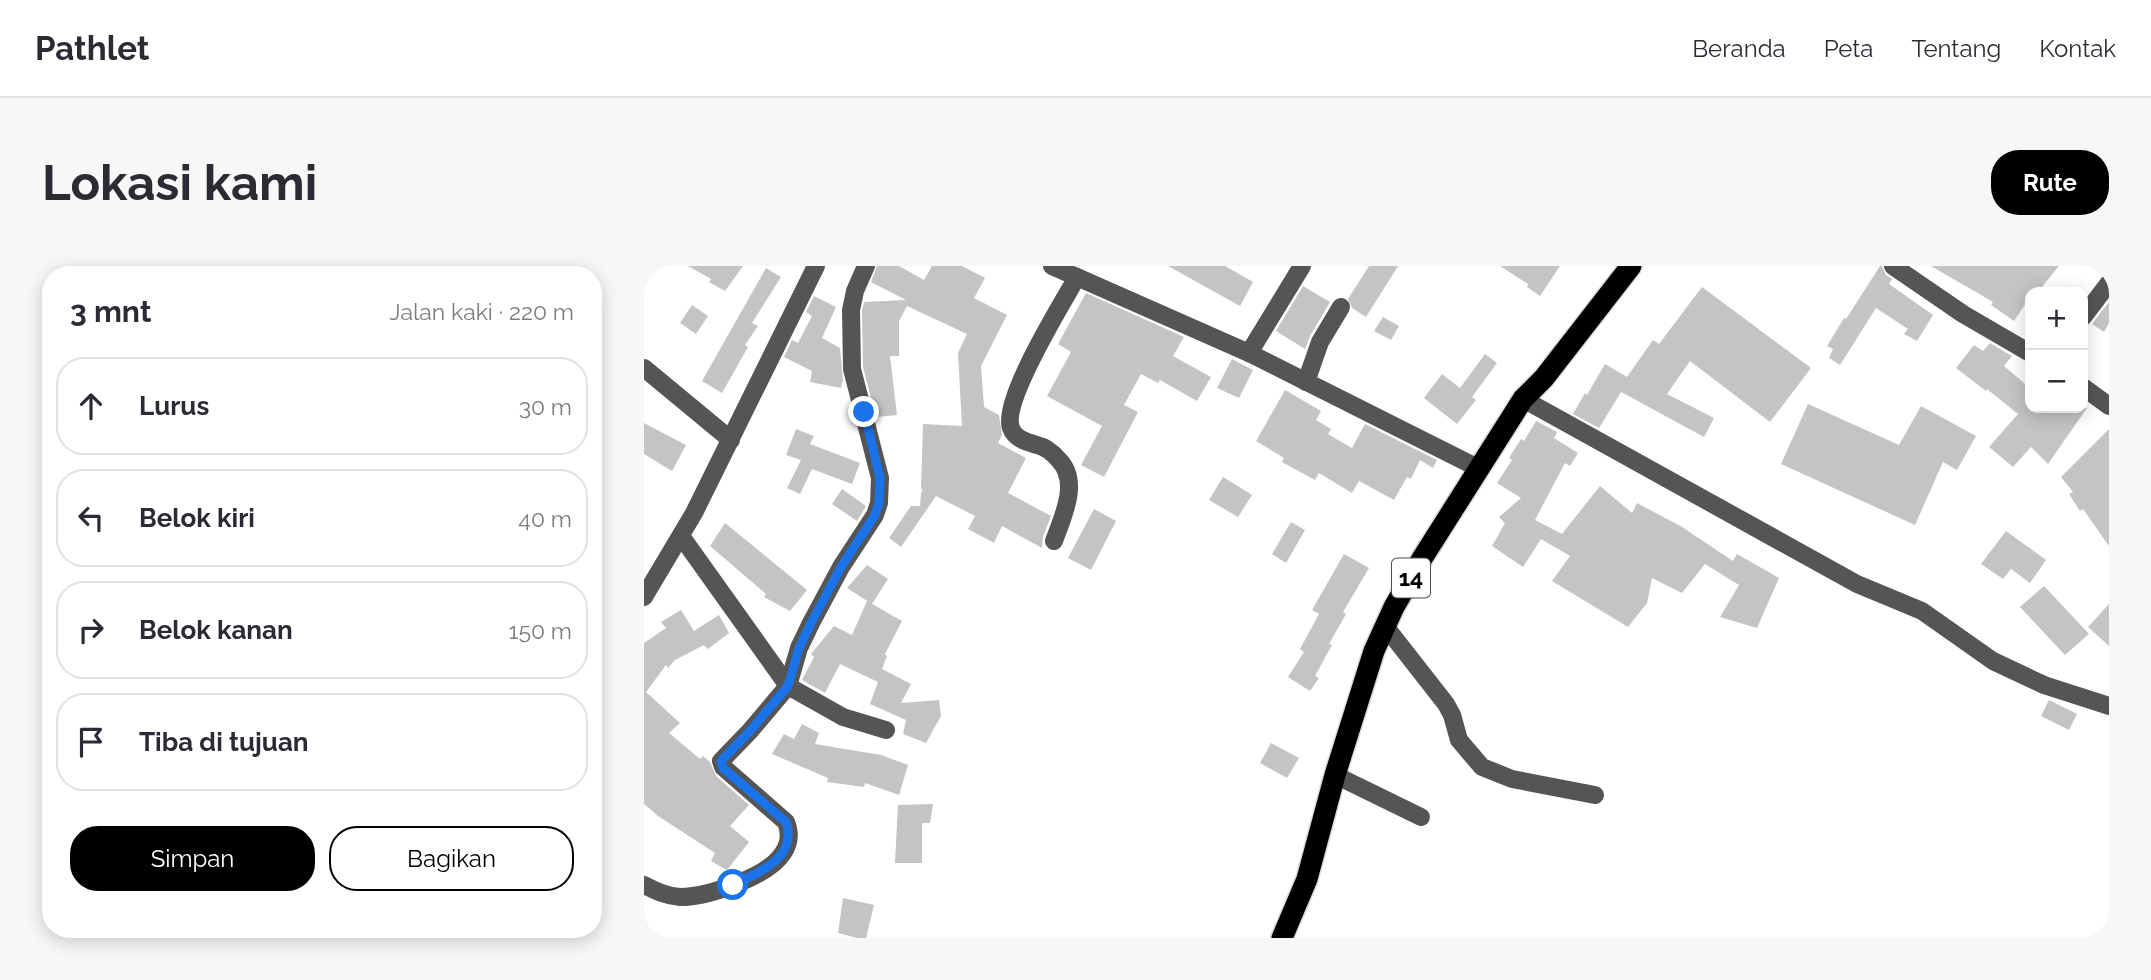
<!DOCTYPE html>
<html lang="id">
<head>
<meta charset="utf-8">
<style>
  body { margin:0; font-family:Raleway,sans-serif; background:#f7f7f7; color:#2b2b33 }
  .controls { position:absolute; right:21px; top:21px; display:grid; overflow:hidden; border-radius:14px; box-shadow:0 4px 18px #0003 }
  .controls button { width:63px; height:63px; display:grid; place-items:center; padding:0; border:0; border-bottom:2px solid #e1e1e2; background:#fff; color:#2b2b33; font:35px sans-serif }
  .stop { position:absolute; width:21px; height:21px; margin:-16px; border:5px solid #1a73e8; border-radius:50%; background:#fff }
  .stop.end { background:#1a73e8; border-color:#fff; box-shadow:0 2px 7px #0008 }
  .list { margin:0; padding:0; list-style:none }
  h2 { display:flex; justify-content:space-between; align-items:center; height:91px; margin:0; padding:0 28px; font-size:30px }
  h2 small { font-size:23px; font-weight:400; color:#7c7c81 }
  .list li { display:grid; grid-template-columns:46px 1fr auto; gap:21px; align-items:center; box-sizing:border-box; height:98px; margin:0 14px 14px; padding:0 14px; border:2px solid #e1e1e2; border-radius:28px }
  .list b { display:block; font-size:26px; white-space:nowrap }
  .list em { font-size:23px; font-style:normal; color:#7c7c81 }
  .actions { display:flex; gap:14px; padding:21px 28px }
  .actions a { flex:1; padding:16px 0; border:2px solid #000; border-radius:28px; text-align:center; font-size:24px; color:#000 }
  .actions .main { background:#000; color:#fff }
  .icon { flex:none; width:38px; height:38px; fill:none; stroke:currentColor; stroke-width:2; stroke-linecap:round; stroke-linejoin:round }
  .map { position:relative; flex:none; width:1465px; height:672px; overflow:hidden; border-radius:28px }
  header { display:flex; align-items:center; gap:42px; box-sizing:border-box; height:98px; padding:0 35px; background:#fff; border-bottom:2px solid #e1e1e2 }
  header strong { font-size:33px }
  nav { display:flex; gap:38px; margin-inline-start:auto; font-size:24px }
  .intro { display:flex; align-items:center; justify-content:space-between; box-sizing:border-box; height:168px; padding:0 42px }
  h1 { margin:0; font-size:49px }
  .button { padding:18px 32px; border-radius:28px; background:#000; color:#fff; font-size:24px; font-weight:700 }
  main { display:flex; gap:42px; padding:0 42px }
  aside { flex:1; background:#fff; border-radius:28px; box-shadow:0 4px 18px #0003 }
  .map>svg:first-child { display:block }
  .building { fill:#c4c4c4 }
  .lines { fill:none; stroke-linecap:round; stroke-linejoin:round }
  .highway-casing { stroke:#dbdbdb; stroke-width:24 }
  .minor { stroke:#555; stroke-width:18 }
  .highway { stroke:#000; stroke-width:21 }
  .route { stroke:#1a73e8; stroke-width:9 }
  .labels { text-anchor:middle; stroke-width:7; stroke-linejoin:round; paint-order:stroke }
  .shield { fill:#fff; stroke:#4c4c4c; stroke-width:2 }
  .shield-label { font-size:23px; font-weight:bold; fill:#000 }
</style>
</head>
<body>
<header>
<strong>Pathlet</strong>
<nav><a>Beranda</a><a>Peta</a><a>Tentang</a><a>Kontak</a></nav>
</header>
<div class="intro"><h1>Lokasi kami</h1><a class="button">Rute</a></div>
<main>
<aside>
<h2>3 mnt<small>Jalan kaki · 220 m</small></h2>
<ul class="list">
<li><svg class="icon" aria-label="ahead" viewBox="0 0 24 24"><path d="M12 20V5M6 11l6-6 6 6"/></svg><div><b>Lurus</b></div><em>30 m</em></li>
<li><svg class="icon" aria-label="left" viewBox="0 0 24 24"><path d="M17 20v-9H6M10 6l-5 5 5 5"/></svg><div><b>Belok kiri</b></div><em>40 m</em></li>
<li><svg class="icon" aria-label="right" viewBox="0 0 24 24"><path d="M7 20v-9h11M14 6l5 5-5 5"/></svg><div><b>Belok kanan</b></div><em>150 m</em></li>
<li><svg class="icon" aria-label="arrive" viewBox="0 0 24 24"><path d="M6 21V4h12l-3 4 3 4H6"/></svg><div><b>Tiba di tujuan</b></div></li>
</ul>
<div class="actions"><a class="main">Simpan</a><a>Bagikan</a></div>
</aside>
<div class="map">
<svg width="1465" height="672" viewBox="0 0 1465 672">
  <rect width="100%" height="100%" fill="#fff"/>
  <g class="building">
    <path d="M 44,0 L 99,0 L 81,25 L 65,16 L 67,13 Z"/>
    <path d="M 233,0 L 255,0 L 280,14 L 288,0 L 318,0 L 341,12 L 330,32 L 363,49 L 337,100 L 340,141 L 355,149 L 358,169 L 354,177 L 382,192 L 364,227 L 407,250 L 399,271 L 398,282 L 358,260 L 350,277 L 324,263 L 331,250 L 292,230 L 257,281 L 245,272 L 267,240 L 276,240 L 277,227 L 279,224 L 277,223 L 279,158 L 318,160 L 314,87 L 323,68 L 263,40 L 255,55 L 255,90 L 246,90 L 253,149 L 232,151 L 219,101 L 218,45 L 220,36 L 262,34 L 227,16 Z"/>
    <path d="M 524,0 L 581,0 L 609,16 L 596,40 Z"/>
    <path d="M 725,0 L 754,0 L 722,51 L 708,42 L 704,33 Z"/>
    <path d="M 856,0 L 916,0 L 896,30 L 883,21 L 884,18 Z"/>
    <path d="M 1236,0 L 1238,0 L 1242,9 L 1248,13 L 1245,18 L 1289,49 L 1273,75 L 1260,68 L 1264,63 L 1232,42 L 1196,99 L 1185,92 L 1189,83 L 1183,80 L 1200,52 L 1202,53 Z"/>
    <path d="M 1287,0 L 1415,0 L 1397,22 L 1394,20 L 1389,26 L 1386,26 L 1386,31 L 1370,55 L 1347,39 L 1349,36 Z"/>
    <path d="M 122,2 L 137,11 L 108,57 L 114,60 L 101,79 L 104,81 L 78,127 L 58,115 Z"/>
    <path d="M 659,20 L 686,36 L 666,70 L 661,83 L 632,65 Z"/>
    <path d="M 1058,21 L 1167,102 L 1126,156 L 1046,95 L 1023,128 L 1070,152 L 1060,171 L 977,126 L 955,162 L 929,148 L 941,127 L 943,129 L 961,98 L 983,111 L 1009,74 L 1015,78 Z"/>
    <path d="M 442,27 L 540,71 L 529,90 L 567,111 L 553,135 L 516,114 L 514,117 L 497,108 L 480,139 L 494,146 L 460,211 L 437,199 L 458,160 L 403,130 L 427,86 L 414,78 Z"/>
    <path d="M 170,30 L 192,41 L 178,72 L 196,82 L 199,114 L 197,122 L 166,116 L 168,105 L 140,91 L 148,74 L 154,77 L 168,50 L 162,46 Z"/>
    <path d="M 1465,36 L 1465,57 L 1460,66 L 1448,58 Z"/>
    <path d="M 48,39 L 64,50 L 52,68 L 36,57 Z"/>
    <path d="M 739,51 L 755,60 L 747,74 L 730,65 Z"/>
    <path d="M 1346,77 L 1368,90 L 1360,100 L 1386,122 L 1386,142 L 1443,142 L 1404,198 L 1387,181 L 1369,201 L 1345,181 L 1374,148 L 1343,123 L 1342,125 L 1312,102 L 1330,79 L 1339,85 Z"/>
    <path d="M 841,88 L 853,97 L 828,131 L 832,134 L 813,158 L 780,132 L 798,108 L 816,122 Z"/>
    <path d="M 588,93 L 609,104 L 595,132 L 573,122 Z"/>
    <path d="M 641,124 L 677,145 L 672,154 L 687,163 L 684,168 L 708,182 L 721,158 L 793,194 L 789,202 L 776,194 L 767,213 L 763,211 L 750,234 L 715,215 L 708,227 L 675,207 L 671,214 L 638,196 L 640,192 L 612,175 Z"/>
    <path d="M 1164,138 L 1255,179 L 1277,140 L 1332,170 L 1313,204 L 1299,196 L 1271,259 L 1137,198 Z"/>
    <path d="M 892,155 L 913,166 L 910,172 L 934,187 L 926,200 L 921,197 L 891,254 L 918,268 L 956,220 L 988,247 L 993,237 L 1038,261 L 1089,295 L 1093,288 L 1135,312 L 1113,362 L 1076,351 L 1095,319 L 1061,298 L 1038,327 L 1008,312 L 1003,337 L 984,361 L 908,315 L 926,290 L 897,273 L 879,301 L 848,280 L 861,257 L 855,251 L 877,232 L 853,217 L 868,194 L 865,192 L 877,173 L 880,175 Z"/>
    <path d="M 0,157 L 42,179 L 28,205 L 0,188 Z"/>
    <path d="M 152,163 L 170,170 L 166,178 L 216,197 L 208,218 L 168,203 L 156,228 L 143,222 L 157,194 L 142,189 Z"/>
    <path d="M 1465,163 L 1465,280 L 1439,243 L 1436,245 L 1425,228 L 1429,226 L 1417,211 Z"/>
    <path d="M 579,211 L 608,229 L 594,251 L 565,234 Z"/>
    <path d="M 198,223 L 222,240 L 213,255 L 188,238 Z"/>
    <path d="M 450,243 L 472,255 L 447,304 L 424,292 Z"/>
    <path d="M 647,256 L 661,264 L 642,297 L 628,288 Z"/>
    <path d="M 81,257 L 163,324 L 146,345 L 120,331 L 122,328 L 66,280 Z"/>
    <path d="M 1362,265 L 1402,294 L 1386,317 L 1367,303 L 1359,313 L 1337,298 Z"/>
    <path d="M 700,288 L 725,302 L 699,346 L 702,348 L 685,378 L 688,379 L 671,410 L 675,412 L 666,425 L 644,411 L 660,386 L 656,383 L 675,348 L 668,344 Z"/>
    <path d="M 223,299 L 244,313 L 228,338 L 203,322 Z"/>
    <path d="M 1400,320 L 1445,368 L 1421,389 L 1376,341 Z"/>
    <path d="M 223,335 L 258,355 L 241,388 L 243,390 L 238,403 L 267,418 L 257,437 L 295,434 L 297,450 L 282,477 L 259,468 L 262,454 L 226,438 L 234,416 L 196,398 L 181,427 L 158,414 L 170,391 L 167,388 L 190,360 L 208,369 Z"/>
    <path d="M 1465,338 L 1465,380 L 1444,361 Z"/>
    <path d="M 37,344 L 50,365 L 75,349 L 85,367 L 64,383 L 60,379 L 31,394 L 24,402 L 22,399 L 2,426 L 36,457 L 25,467 L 56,493 L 59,490 L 66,496 L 72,510 L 105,539 L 86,560 L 105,576 L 83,604 L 67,595 L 71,587 L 14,550 L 0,538 L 0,377 L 22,362 L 17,356 Z"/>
    <path d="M 1405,434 L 1433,448 L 1425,464 L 1397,450 Z"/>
    <path d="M 158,458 L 175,467 L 171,478 L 237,489 L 264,499 L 255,529 L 221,517 L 220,521 L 183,516 L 184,512 L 128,488 L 140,468 L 150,473 Z"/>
    <path d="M 627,477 L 655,492 L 643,512 L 616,497 Z"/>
    <path d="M 289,538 L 286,557 L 278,557 L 278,597 L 251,597 L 254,539 Z"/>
    <path d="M 199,632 L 230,639 L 222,672 L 213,672 L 194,667 Z"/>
  </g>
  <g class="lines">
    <defs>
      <path id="highway" d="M 638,672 L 663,613 L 691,509 L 730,385 L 750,341 L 779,291 L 879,133 L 900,112 L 987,0"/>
    </defs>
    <use href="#highway" class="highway-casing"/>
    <g class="minor">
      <path d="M 408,0 L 605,87 L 836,203"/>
      <path d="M 1249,0 L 1319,48 L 1386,87"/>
      <path d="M 1439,51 L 1465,17"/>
      <path d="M 605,87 L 658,0"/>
      <path d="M 0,102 L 87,174"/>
      <path d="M 662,116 L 676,76 L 697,41"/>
      <path d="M 1439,121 L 1465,140"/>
      <path d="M 879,133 L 1213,318 L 1278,345 L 1349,395 L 1400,419 L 1465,440"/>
      <path d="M 37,270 L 144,420 L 199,451 L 242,464"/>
      <path d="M 410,275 C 419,250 436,216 415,194 C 409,187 402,181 393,179 C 383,176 371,173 367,162 C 357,135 418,38 433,11"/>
      <path d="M 0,331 L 50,247 L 172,0"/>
      <path d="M 741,360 L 802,438 L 808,449 L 815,474 L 838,501 L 868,513 L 951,529"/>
      <path d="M 691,509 L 777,551"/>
      <path d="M 0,619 C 12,625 22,630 36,631 C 63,631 124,611 139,587 C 146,577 146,566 142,556 L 79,501 L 77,495 L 106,465 L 144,420 L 155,382 L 167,357 L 197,301 L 231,249 L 235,237 L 236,212 L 208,103 L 207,44 L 211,25 L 222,0"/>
    </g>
    <use href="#highway" class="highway"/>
  </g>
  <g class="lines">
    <path class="route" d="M 89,619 C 115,606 154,592 142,556 L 79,502 L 77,495 L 106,465 L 144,420 L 155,382 L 167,357 L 197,301 L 231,249 L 235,237 L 236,212 L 220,146"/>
  </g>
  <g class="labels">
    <rect class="shield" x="748" y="292.5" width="38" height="39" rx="5"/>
    <g class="shield-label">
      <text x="767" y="320">14</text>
    </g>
  </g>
</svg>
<div class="controls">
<button>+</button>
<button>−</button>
</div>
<div class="stop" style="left:89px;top:619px"></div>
<div class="stop end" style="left:220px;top:146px"></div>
</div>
</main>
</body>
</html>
